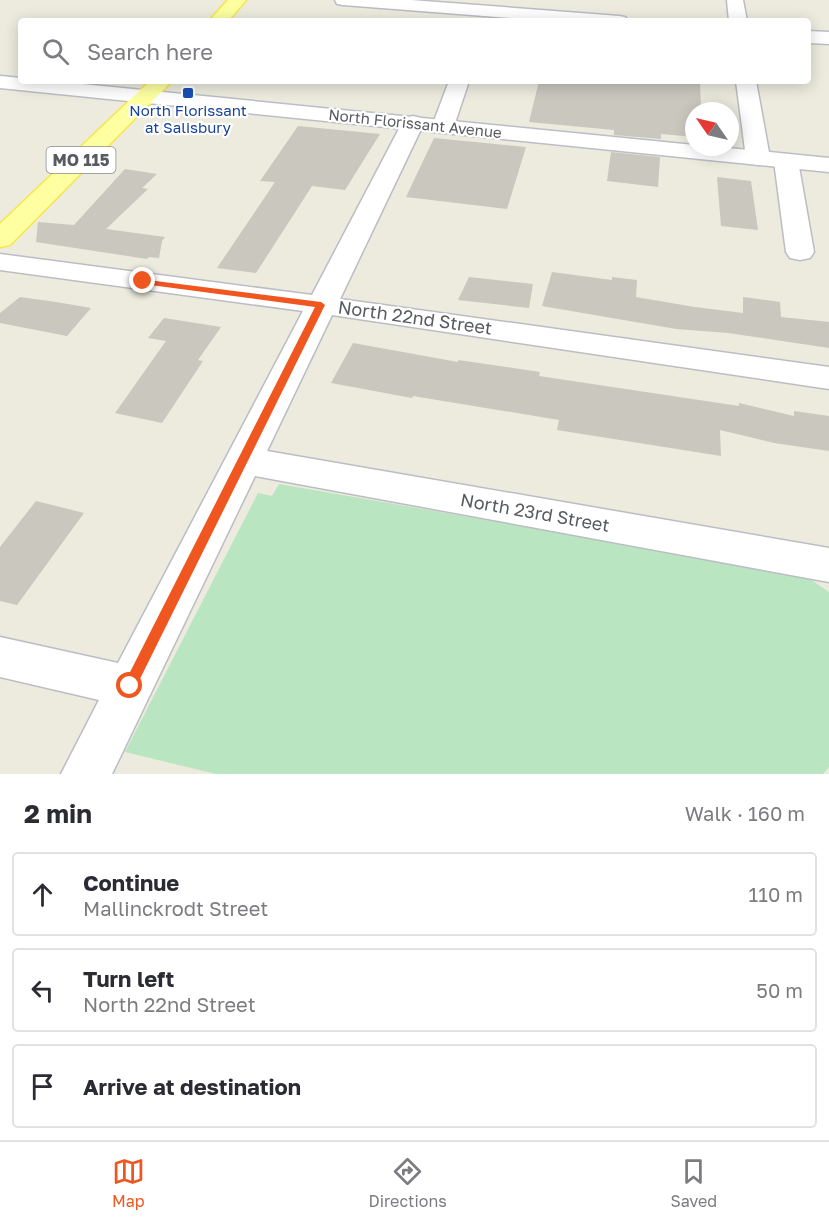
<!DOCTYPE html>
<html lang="en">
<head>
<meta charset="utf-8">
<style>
  body { margin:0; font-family:"Golos Text",sans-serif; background:#f7f7f7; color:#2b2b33 }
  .compass { position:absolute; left:685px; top:102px; width:54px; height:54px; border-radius:50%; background:#fff; box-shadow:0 3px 15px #0003; rotate:304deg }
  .stop { position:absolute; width:18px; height:18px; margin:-14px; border:4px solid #f05620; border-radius:50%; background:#fff }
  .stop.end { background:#f05620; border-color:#fff; box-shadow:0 2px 6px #0008 }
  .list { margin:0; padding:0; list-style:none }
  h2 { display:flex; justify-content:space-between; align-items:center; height:78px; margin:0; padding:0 24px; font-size:26px }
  h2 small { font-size:20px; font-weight:400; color:#7c7c81 }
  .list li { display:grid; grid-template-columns:39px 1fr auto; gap:18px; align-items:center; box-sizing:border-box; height:84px; margin:0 12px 12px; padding:0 12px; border:2px solid #e1e1e2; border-radius:6px }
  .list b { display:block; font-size:22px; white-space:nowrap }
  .list p { margin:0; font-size:20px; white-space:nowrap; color:#7c7c81 }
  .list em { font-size:20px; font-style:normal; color:#7c7c81 }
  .icon { flex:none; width:33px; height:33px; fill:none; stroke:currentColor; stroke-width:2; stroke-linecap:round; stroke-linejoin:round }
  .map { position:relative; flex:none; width:829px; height:774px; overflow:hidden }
  .search { position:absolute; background:#fff; box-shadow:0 3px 15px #0003; left:18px; right:18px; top:18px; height:66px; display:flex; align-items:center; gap:15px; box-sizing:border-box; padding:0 21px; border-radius:6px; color:#7c7c81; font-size:22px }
  .sheet { height:366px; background:#fff }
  nav { display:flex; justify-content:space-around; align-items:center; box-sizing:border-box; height:84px; border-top:2px solid #e1e1e2; background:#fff; font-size:16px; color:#7c7c81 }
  nav a { display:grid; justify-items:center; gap:3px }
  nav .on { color:#f05620 }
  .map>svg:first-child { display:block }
  .green { fill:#b9e5c1 }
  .building { fill:#c9c7be }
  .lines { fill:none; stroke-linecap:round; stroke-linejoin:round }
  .minor-casing { stroke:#bcbdc4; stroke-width:3 }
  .secondary-casing { stroke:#bcbec6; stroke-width:3 }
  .primary-casing { stroke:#f7e74c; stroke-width:3 }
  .minor { fill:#fff; fill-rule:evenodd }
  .secondary { fill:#fff; fill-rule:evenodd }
  .primary { fill:#fdffa0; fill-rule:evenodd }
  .route { fill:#f05620 }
  .transit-dot { fill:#1a4fb4; stroke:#fff; stroke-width:2 }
  .labels { text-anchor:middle; stroke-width:4.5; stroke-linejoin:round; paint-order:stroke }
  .far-transit-label { font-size:15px; fill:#164399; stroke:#fff }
  .far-street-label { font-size:15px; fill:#585a61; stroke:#fff }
  .shield { fill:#fff; stroke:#8a8c90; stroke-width:1.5 }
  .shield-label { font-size:16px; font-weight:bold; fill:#585a61 }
  .street-label { font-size:18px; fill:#585a61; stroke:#fff }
</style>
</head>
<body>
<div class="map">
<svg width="829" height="774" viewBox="0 0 829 774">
  <rect width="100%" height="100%" fill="#ecebde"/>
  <path class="green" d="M 279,484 L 804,575 L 829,592 L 829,767 L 823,774 L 216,774 L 125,752 L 258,493 L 272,496 Z"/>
  <g class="building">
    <path d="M 539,81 L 700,81 L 701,111 L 694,111 L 694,137 L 661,134 L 661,139 L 614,135 L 614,130 L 529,122 Z"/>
    <path d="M 298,126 L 380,134 L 345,190 L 312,186 L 256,273 L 217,268 L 275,182 L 260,181 Z"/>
    <path d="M 434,138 L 526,147 L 507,209 L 406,197 Z"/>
    <path d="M 611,152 L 660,157 L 658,187 L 607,181 Z"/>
    <path d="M 125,169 L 157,174 L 142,188 L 148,189 L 106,229 L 165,237 L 162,241 L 159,258 L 149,257 L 147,259 L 36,242 L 38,222 L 74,225 Z"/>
    <path d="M 717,177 L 751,181 L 758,230 L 721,226 Z"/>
    <path d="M 552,272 L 612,280 L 612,277 L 637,280 L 636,297 L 695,307 L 743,313 L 743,297 L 780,302 L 781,317 L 829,322 L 829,348 L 728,333 L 676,329 L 542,306 Z"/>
    <path d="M 469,277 L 533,284 L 529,308 L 458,300 Z"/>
    <path d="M 20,297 L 56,302 L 91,308 L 67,336 L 0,323 L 0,313 Z"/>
    <path d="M 164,318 L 221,327 L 198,360 L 203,361 L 162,423 L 115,413 L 166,341 L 148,338 Z"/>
    <path d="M 353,343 L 458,362 L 458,360 L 540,372 L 539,376 L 739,406 L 739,403 L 794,416 L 794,411 L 829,416 L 829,451 L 774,443 L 720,430 L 721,456 L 557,430 L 559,420 L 413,396 L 412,398 L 331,383 Z"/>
    <path d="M 36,501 L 84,513 L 17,605 L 0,601 L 0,547 Z"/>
  </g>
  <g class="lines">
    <defs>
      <g id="minor">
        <path d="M 335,0 L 411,0 L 619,16 L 625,17 L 628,21 L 549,21 L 343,5 L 337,4 Z"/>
        <path d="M 727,0 L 743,0 L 747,21 L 729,21 Z"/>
        <path d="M 808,31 L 829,32 L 829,44 L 808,43 Z"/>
        <path d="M 449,81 L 469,81 L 454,126 L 451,131 L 443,133 L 435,131 L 432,126 Z"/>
        <path d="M 736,81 L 756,81 L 770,158 L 766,163 L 758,165 L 750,163 L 746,158 Z"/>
        <path d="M 413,116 L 421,118 L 424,123 L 340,299 L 829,367 L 829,389 L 332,315 L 267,451 L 829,548 L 829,582 L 255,476 L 112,774 L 61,774 L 99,700 L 0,677 L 0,637 L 118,663 L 303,311 L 0,270 L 0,254 L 312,295 L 402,123 L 405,118 Z"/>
        <path d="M 786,154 L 794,156 L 798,161 L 814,252 L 810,258 L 800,260 L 790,258 L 786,252 L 774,161 L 778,156 Z"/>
      </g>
      <path id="secondary" d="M 0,76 L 21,78 L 21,81 L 52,81 L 694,145 L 694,147 L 719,147 L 829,158 L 829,172 L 0,88 Z"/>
      <g id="primary">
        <path d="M 228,0 L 246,0 L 228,21 L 209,21 Z"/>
        <path d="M 150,81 L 172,81 L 10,245 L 0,247 L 0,224 Z"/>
      </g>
    </defs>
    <use href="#minor" class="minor-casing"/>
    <use href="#secondary" class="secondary-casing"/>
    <use href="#primary" class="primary-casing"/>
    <use href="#minor" class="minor"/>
    <use href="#secondary" class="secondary"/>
    <use href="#primary" class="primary"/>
  </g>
  <path class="route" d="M 140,279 L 321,302 L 325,305 L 134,691 L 130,693 L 125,691 L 123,686 L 125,682 L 315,307 L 143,284 L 139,281 Z"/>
  <rect class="transit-dot" x="182" y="87" width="12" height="12" rx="3"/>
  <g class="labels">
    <g class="far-transit-label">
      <text x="188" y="116">North Florissant<tspan x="188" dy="17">at Salisbury</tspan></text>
    </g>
    <g class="far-street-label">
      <text transform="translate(415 124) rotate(6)" y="5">North Florissant Avenue</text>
    </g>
    <rect class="shield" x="46.5" y="147" width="69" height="26" rx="4.5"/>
    <g class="shield-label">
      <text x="81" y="166">MO 115</text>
    </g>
    <g class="street-label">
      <text transform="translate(415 318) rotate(8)" y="6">North 22nd Street</text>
      <text transform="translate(535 513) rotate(10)" y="6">North 23rd Street</text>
    </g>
  </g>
</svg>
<svg class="compass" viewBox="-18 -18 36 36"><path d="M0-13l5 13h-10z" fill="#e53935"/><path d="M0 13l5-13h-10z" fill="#7c7c81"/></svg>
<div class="stop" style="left:130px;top:686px"></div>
<div class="stop end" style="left:143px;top:281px"></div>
<div class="search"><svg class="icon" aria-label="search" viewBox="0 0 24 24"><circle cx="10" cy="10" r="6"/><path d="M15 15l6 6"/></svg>Search here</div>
</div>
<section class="sheet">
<h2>2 min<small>Walk · 160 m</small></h2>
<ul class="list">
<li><svg class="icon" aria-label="ahead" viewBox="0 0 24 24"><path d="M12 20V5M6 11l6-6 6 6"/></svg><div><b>Continue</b><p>Mallinckrodt Street</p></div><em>110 m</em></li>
<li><svg class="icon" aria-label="left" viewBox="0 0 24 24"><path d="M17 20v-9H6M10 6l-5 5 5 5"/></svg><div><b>Turn left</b><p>North 22nd Street</p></div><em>50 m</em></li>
<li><svg class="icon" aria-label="arrive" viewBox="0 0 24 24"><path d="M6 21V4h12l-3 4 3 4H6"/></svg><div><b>Arrive at destination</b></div></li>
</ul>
</section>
<nav>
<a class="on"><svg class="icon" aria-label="map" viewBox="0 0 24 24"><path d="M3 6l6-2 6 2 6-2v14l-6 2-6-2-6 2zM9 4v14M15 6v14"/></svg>Map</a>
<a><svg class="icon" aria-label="directions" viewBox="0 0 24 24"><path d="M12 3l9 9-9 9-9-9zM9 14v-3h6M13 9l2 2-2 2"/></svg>Directions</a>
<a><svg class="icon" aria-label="saved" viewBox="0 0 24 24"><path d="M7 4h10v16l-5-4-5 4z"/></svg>Saved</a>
</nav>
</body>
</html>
